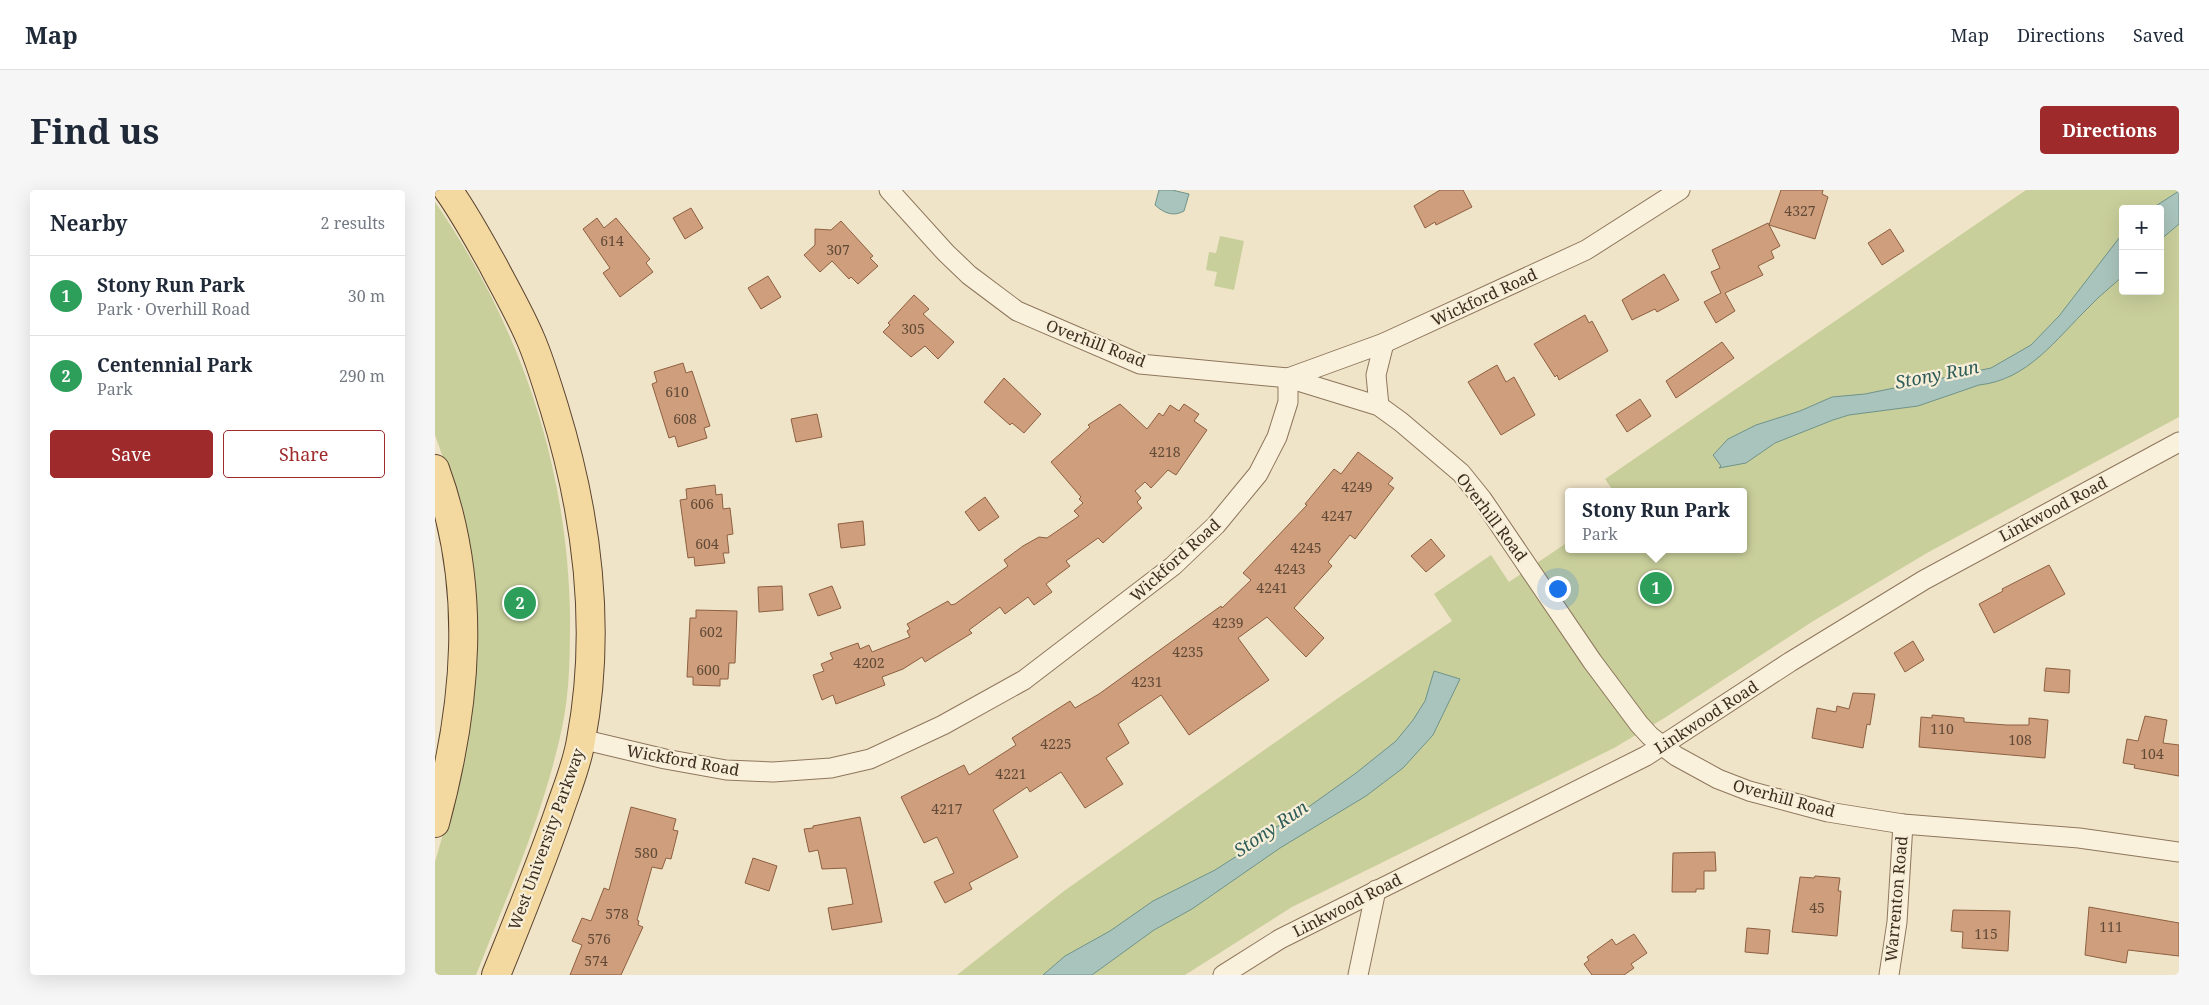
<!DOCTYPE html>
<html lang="en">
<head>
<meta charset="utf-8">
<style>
  body { margin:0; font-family:"Noto Serif",serif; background:#f6f6f7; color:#1f2937 }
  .controls { position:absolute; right:15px; top:15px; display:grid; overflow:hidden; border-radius:5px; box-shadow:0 5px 20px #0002 }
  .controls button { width:45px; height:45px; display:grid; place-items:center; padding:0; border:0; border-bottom:1px solid #e0e1e3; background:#fff; color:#1f2937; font:25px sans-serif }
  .you { position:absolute; left:1122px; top:398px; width:18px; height:18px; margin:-12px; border:4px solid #fff; border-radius:50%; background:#1a73e8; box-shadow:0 0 0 8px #1a73e833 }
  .badge { display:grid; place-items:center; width:32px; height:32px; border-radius:50%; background:#9e2a2b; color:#fff; font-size:16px; font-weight:700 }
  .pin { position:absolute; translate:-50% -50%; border:2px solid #fff; box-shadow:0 1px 5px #0006 }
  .popup { position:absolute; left:1130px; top:298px; width:182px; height:65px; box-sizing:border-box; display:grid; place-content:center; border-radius:5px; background:#fff; filter:drop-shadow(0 1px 4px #0005); font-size:16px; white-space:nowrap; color:#747a83 }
  .popup b { font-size:19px; color:#1f2937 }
  .popup::after { content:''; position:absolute; left:50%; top:100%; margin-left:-10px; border:10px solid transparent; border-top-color:#fff }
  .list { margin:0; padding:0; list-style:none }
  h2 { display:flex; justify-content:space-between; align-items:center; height:65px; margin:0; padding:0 20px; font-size:21px }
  h2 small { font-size:16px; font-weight:400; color:#747a83 }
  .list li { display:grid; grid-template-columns:32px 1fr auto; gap:15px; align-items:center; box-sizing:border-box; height:80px; padding:0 20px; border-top:1px solid #e0e1e3 }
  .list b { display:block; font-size:19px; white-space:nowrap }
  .list p { margin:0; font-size:16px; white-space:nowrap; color:#747a83 }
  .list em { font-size:16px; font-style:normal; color:#747a83 }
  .actions { display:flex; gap:10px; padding:15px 20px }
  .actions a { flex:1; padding:11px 0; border:1px solid #9e2a2b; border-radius:5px; text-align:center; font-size:18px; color:#9e2a2b }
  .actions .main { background:#9e2a2b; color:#fff }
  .map { position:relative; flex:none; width:1744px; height:785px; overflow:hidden; border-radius:5px }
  header { display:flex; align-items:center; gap:30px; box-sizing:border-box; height:70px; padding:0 25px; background:#fff; border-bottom:1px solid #e0e1e3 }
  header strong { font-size:24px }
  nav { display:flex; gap:28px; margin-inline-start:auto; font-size:18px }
  .intro { display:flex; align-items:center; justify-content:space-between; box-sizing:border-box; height:120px; padding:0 30px }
  h1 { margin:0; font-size:35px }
  .button { padding:12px 22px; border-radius:5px; background:#9e2a2b; color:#fff; font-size:18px; font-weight:700 }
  main { display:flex; gap:30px; padding:0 30px }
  aside { flex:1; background:#fff; border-radius:5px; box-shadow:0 5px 20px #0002 }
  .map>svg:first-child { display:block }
  .green { fill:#c9cf9b; fill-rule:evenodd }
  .water { fill:#a9c4bc; stroke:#6f938a }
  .building { fill:#cf9f7d; stroke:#8d5f41 }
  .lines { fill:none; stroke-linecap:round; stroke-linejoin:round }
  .minor-casing { stroke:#8d765c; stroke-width:21 }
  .primary-casing { stroke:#5b4430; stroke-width:30 }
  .minor { stroke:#faf1dc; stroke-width:19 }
  .primary { stroke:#f3d9a0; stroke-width:28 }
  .labels { text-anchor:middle; stroke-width:4.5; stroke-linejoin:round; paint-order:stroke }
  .number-label { font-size:14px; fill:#624a37 }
  .street-label { font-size:16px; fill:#3d2e20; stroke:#f7eed8 }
  .water-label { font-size:18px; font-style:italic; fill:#2f5d5a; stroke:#f7eed8 }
</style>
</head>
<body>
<header>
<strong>Map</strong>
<nav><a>Map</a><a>Directions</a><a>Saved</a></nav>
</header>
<div class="intro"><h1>Find us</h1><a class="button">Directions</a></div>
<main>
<aside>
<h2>Nearby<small>2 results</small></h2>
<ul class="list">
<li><span class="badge" style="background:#2e9e5b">1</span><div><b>Stony Run Park</b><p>Park · Overhill Road</p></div><em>30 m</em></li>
<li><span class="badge" style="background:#2e9e5b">2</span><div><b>Centennial Park</b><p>Park</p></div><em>290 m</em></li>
</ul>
<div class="actions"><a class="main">Save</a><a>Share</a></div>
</aside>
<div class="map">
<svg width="1744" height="785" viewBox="0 0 1744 785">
  <rect width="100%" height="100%" fill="#f0e4c8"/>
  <g class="green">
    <path d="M 1591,0 L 1744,0 L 1744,227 L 1492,363 L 1380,430 L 1231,527 L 1179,558 L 857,717 L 750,785 L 522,785 L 629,701 L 906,506 L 1017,431 L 999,404 L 1056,365 L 1074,392 L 1133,352 L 1134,359 L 1308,359 L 1308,302 L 1179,302 L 1170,289 ZM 1688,19 L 1725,19 L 1725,101 L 1688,101 Z"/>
    <path d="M 0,12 C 85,135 132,274 135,423 C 135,462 135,500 127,538 C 109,623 73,704 41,785 L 0,785 L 0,672 L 8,644 L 31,539 L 23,310 L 0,245 Z"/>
    <path d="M 785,46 L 809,51 L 799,100 L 779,96 L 782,82 L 771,80 L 774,62 L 781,63 Z"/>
  </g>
  <g class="water">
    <path d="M 724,0 L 737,0 L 754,4 L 749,21 C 738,27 729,23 720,15 Z"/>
    <path d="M 1744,1 L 1744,34 L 1725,50 L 1725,19 L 1716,19 Z"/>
    <path d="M 1688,43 L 1688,86 C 1677,96 1664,106 1654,117 C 1621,149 1593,190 1544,195 L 1483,216 L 1414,225 L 1398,230 L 1340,253 L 1311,273 L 1284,278 L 1286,276 L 1278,265 L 1293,249 L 1321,235 L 1365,221 L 1397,207 L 1430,204 L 1556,178 L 1596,155 L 1624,126 Z"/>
    <path d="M 999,481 L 1025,489 L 998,545 L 968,578 L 931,606 L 845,658 L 757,719 L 719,740 L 657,785 L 608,785 L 630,766 L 675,741 L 718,711 L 780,680 L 805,664 L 823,648 L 865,623 L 921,583 L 961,551 L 978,530 L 990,511 Z"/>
  </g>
  <g class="building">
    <path d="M 1005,0 L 1028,0 L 1037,17 L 1001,35 L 1000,32 L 990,38 L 979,16 Z"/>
    <path d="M 1346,0 L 1388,0 L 1387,4 L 1393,7 L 1380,49 L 1334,35 Z"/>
    <path d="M 256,18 L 268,38 L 250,49 L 238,28 Z"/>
    <path d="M 162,28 L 169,38 L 181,28 L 215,69 L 211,73 L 218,82 L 185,107 L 168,83 L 175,78 L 148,39 Z"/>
    <path d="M 406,31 L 438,66 L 435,68 L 443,76 L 423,94 L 416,87 L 414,89 L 397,71 L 385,82 L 369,65 L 380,55 L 380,39 L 396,40 Z"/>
    <path d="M 1333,33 L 1345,56 L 1336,61 L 1339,68 L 1323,76 L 1328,85 L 1290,103 L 1300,121 L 1281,133 L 1269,112 L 1286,103 L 1276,82 L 1285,78 L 1277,60 Z"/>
    <path d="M 1455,39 L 1469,61 L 1447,75 L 1433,53 Z"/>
    <path d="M 1229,84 L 1244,110 L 1222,122 L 1220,119 L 1197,130 L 1187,110 Z"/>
    <path d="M 333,86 L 346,107 L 326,119 L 313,98 Z"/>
    <path d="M 479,105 L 494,119 L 488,124 L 519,152 L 503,169 L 490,156 L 476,167 L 448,142 L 455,135 L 453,133 Z"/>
    <path d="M 1150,125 L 1154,133 L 1157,131 L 1173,161 L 1124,190 L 1122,185 L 1120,187 L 1099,154 Z"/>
    <path d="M 1287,152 L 1299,168 L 1241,208 L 1231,191 Z"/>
    <path d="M 248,173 L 251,183 L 257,181 L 275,236 L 269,238 L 272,248 L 243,257 L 240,246 L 234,248 L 217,194 L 222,192 L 219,182 Z"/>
    <path d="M 1062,175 L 1071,192 L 1079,187 L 1100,225 L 1066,245 L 1033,192 Z"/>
    <path d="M 569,188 L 606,224 L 589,243 L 577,233 L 575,235 L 549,212 Z"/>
    <path d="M 1205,209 L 1216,226 L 1192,242 L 1181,225 Z"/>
    <path d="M 685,214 L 712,239 L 724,223 L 728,226 L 735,215 L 744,221 L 749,214 L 764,224 L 759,231 L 772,240 L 741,285 L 733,280 L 716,298 L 710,292 L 700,301 L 706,308 L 702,312 L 707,318 L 668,353 L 663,348 L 631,371 L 635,376 L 611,394 L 617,402 L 599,415 L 593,407 L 570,424 L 565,417 L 534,440 L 537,443 L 490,472 L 487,467 L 468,479 L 447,487 L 450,495 L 401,514 L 398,505 L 387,510 L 378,485 L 389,481 L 386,474 L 398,469 L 395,463 L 423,453 L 425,459 L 434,455 L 437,462 L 475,447 L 472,441 L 475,439 L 472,434 L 513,411 L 516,415 L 520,414 L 573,376 L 569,370 L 588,356 L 604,347 L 612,348 L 644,326 L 639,321 L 648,313 L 644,309 L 646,307 L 616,272 L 655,237 L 653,235 Z"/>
    <path d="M 382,224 L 387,247 L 361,252 L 356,229 Z"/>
    <path d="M 923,262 L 958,288 L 953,294 L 959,298 L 920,349 L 915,345 L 893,372 L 897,376 L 859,418 L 889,448 L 871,467 L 832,427 L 803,448 L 834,490 L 754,545 L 726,505 L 683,534 L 694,553 L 671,568 L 688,594 L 650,618 L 626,582 L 595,602 L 592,597 L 558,620 L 583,667 L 534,693 L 537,699 L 510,713 L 499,692 L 519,683 L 502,647 L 489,653 L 466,607 L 529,575 L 534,585 L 581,555 L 577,548 L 635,511 L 640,518 L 664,504 L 772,426 L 786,416 L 787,418 L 816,390 L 808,383 L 872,315 L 870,314 L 899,279 L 906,284 Z"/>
    <path d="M 280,295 L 281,305 L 287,304 L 288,319 L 295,318 L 298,344 L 292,345 L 294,363 L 288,363 L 290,373 L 260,376 L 259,367 L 253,368 L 245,310 L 252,309 L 251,299 Z"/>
    <path d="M 550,307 L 564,327 L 544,341 L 530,322 Z"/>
    <path d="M 428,331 L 430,355 L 406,358 L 403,334 Z"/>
    <path d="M 996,349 L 1010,366 L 991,382 L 976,366 Z"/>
    <path d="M 1614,375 L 1630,404 L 1559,443 L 1544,414 L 1568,401 L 1567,399 Z"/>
    <path d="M 347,396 L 348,420 L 324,422 L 323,397 Z"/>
    <path d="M 397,396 L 406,418 L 383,426 L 374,404 Z"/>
    <path d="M 261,420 L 302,421 L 300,473 L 294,473 L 293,489 L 285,489 L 285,496 L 258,495 L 258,487 L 252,487 L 255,428 L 261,428 Z"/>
    <path d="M 1478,451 L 1489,470 L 1470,482 L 1459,463 Z"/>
    <path d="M 1611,478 L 1635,480 L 1634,503 L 1609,501 Z"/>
    <path d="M 1418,503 L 1440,504 L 1435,535 L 1432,534 L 1428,558 L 1377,548 L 1382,518 L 1401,522 L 1402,516 L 1414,519 Z"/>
    <path d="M 1497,525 L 1529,528 L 1529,532 L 1572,535 L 1594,535 L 1594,528 L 1613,530 L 1610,568 L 1484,557 L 1486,527 L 1497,528 Z"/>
    <path d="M 1710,526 L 1732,530 L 1728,553 L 1744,555 L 1744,586 L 1699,578 L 1700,575 L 1688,573 L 1692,549 L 1703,551 Z"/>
    <path d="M 196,617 L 241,629 L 238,640 L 243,641 L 236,669 L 231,668 L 227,679 L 217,677 L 202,730 L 204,731 L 203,735 L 208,737 L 186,785 L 135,785 L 147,755 L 137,751 L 147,728 L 156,731 L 169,698 L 174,700 Z"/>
    <path d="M 425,627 L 447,732 L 397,740 L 393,718 L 418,714 L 411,678 L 387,679 L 383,660 L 374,662 L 369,639 L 378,638 L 378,636 Z"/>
    <path d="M 1280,662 L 1281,681 L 1269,681 L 1269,699 L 1261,699 L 1261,702 L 1237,702 L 1238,663 Z"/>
    <path d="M 318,668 L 342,676 L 334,701 L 310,693 Z"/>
    <path d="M 1380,686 L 1405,688 L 1403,701 L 1406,701 L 1402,746 L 1357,742 L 1365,687 L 1379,688 Z"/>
    <path d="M 1654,717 L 1744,733 L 1744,766 L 1693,760 L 1691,773 L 1650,765 Z"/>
    <path d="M 1518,720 L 1575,721 L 1573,761 L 1527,758 L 1528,742 L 1516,741 Z"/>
    <path d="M 1312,738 L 1335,740 L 1333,764 L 1310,762 Z"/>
    <path d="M 1199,744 L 1212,763 L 1196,774 L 1199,778 L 1189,785 L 1157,785 L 1149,774 L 1154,770 L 1152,767 L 1177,749 L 1181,755 Z"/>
  </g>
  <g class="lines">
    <defs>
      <g id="minor">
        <path d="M 454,0 L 511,63 L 534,85 L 582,121 L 705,174 L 853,188 L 944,216 L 966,232 L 1026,283 L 1047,309 L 1157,471 L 1204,534 L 1215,546 L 1241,566 L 1283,589 L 1314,601 L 1393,622 L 1468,634 L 1644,648 L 1744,662"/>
        <path d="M 853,188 L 949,153 L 1151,60 L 1245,0"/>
        <path d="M 944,216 L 941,185 L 949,153"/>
        <path d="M 146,549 L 230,569 L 291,580 L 338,582 L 396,578 L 435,569 L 508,535 L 589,490 L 738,376 L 781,335 L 823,284 L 842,247 L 853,212 L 853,188"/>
        <path d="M 788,785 L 845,749 L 1211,566 L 1355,472 L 1489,390 L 1744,252"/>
        <path d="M 923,785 L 941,700"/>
        <path d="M 1454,785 L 1462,732 L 1468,634"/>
      </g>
      <g id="primary">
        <path d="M 13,0 C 30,24 44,50 58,75 C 71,100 85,124 96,150 C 105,171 112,195 119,217 C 152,324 167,438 146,550 C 142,575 132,598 124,622 C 105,677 83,731 61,785"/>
        <path d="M 0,279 C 43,396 32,515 0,633"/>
      </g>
    </defs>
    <use href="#minor" class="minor-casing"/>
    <use href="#primary" class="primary-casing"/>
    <use href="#minor" class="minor"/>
    <use href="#primary" class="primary"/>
  </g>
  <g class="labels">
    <g class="number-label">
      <text x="1365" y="26">4327</text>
      <text x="177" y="56">614</text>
      <text x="403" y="65">307</text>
      <text x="478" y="144">305</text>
      <text x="242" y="207">610</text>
      <text x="250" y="234">608</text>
      <text x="730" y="267">4218</text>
      <text x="922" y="302">4249</text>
      <text x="267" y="319">606</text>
      <text x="902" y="331">4247</text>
      <text x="272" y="359">604</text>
      <text x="871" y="363">4245</text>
      <text x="855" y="384">4243</text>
      <text x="837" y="403">4241</text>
      <text x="793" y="438">4239</text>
      <text x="276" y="447">602</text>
      <text x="753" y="467">4235</text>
      <text x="434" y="478">4202</text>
      <text x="273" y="485">600</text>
      <text x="712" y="497">4231</text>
      <text x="1507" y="544">110</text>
      <text x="1585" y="555">108</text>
      <text x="621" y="559">4225</text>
      <text x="1717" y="569">104</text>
      <text x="576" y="589">4221</text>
      <text x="512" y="624">4217</text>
      <text x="211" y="668">580</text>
      <text x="1382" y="723">45</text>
      <text x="182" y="729">578</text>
      <text x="1676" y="742">111</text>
      <text x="1551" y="749">115</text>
      <text x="164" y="754">576</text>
      <text x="161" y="776">574</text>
    </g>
    <g class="street-label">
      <text transform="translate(1049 107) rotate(-25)" y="6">Wickford Road</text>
      <text transform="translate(661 153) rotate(21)" y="6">Overhill Road</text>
      <text transform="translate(1618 319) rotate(-28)" y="6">Linkwood Road</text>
      <text transform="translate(1057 327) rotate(53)" y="6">Overhill Road</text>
      <text transform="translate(740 370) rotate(-42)" y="6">Wickford Road</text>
      <text transform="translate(1271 527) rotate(-33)" y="6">Linkwood Road</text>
      <text transform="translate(248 570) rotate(10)" y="6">Wickford Road</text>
      <text transform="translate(1349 608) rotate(15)" y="6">Overhill Road</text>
      <text transform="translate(111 649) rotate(-70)" y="6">West University Parkway</text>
      <text transform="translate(1461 709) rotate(-85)" y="6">Warrenton Road</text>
      <text transform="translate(912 715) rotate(-27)" y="6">Linkwood Road</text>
    </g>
    <g class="water-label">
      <text transform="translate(1502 185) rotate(-11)" y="6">Stony Run</text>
      <text transform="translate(836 639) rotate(-34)" y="6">Stony Run</text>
    </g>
  </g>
</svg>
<div class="controls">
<button>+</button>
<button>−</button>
</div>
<div class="you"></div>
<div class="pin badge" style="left:1221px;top:398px;background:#2e9e5b">1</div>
<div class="popup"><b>Stony Run Park</b>Park</div>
<div class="pin badge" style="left:85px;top:413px;background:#2e9e5b">2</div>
</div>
</main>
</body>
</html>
